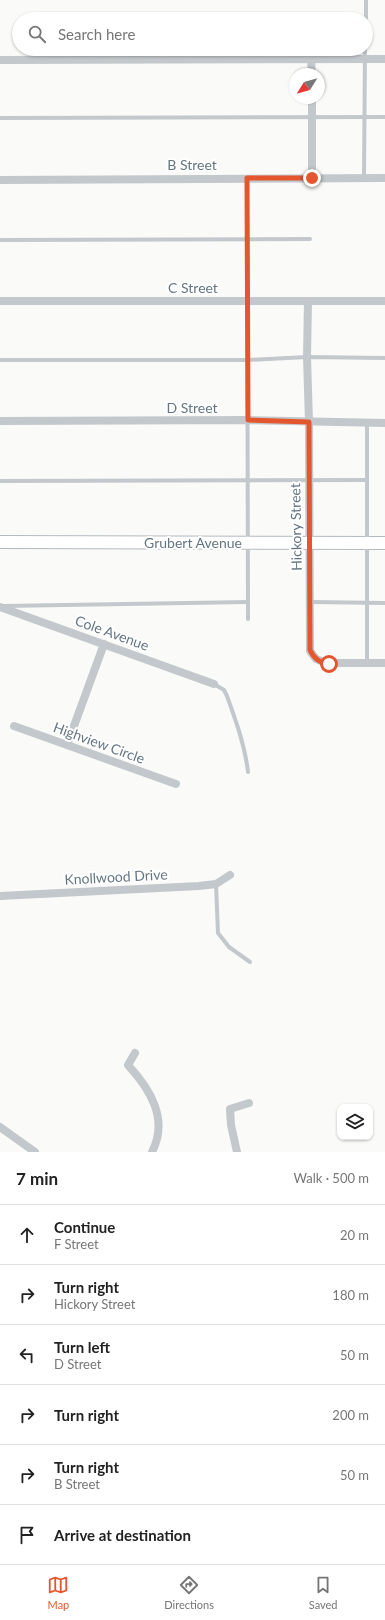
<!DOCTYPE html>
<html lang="en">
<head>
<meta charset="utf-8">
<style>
  body { margin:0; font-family:Lato,sans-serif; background:#f6f6f6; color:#222 }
  .controls { position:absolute; right:12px; bottom:12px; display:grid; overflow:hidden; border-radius:8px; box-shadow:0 1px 3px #0004 }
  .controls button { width:36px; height:36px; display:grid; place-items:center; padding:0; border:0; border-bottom:1px solid #e0e0e0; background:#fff; color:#222; font:20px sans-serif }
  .compass { position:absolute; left:289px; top:68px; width:36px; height:36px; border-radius:50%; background:#fff; box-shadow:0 1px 3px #0004; rotate:233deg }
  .stop { position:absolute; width:12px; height:12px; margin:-9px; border:3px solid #e4572e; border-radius:50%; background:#fff }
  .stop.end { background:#e4572e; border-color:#fff; box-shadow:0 1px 4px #0008 }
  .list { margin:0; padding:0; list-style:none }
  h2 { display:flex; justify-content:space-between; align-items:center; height:52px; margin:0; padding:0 16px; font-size:17px }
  h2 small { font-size:13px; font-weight:400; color:#767676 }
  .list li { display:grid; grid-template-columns:26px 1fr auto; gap:12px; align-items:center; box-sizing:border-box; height:60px; padding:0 16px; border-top:1px solid #e0e0e0 }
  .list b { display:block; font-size:15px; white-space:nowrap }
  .list p { margin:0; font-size:13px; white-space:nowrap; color:#767676 }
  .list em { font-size:13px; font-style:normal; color:#767676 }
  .icon { flex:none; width:22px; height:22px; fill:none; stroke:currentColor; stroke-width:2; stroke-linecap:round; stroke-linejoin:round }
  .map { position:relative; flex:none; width:385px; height:1152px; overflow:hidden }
  .search { position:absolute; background:#fff; box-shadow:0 1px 3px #0004; left:12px; right:12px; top:12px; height:44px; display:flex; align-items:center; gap:10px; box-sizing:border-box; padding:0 14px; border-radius:22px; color:#767676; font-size:15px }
  .sheet { height:412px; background:#fff }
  nav { display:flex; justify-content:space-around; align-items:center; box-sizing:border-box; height:56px; border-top:1px solid #e0e0e0; background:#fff; font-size:11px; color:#767676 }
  nav a { display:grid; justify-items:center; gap:2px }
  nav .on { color:#e4572e }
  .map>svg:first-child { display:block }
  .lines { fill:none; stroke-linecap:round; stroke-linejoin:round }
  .secondary-casing { stroke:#b3babf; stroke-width:14 }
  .lane { stroke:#c3c8cc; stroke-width:4 }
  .street { stroke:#c3c8cc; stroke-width:8 }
  .secondary { stroke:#fff; stroke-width:12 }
  .route { stroke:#e4572e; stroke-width:5 }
  .labels { text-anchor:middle; stroke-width:4; stroke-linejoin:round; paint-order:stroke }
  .street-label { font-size:14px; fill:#657683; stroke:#fff }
</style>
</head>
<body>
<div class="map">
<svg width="385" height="1152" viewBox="0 0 385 1152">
  <rect width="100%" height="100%" fill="#fafaf8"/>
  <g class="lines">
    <defs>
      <path id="secondary" d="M 0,542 L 385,543"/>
    </defs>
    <use href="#secondary" class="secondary-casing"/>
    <g class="lane">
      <path d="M 366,19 L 366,0"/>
      <path d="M 0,118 L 385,117"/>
      <path d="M 364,178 L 365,49"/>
      <path d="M 247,179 L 248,619"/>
      <path d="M 0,240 L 310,239"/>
      <path d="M 0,360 L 248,360 L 307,357 L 385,358"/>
      <path d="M 367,423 L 367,663"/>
      <path d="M 0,481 L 366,480"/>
      <path d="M 310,602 L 385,603"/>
      <path d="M 3,606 L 248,602"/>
      <path d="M 214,684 L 224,690 L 227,696 C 236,721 245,746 248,772"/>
      <path d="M 216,884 L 218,933 L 229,947 L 250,962"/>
    </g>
    <g class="street">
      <path d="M 0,60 L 385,59"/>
      <path d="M 311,60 L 312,74"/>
      <path d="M 312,98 L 312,178"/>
      <path d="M 0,180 L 385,178"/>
      <path d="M 0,301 L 385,301"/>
      <path d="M 308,301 L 307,357 L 309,422 L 310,651 L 316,659 L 326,663 L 385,663"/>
      <path d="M 0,421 L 248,420 L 385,423"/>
      <path d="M 0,607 L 214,684"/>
      <path d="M 14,726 L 176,784"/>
      <path d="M 67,745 L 104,644"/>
      <path d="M 0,896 L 199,886 L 216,884 L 230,875"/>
      <path d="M 135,1053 L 128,1065 C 150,1089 169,1119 152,1152"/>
      <path d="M 0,1127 L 35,1152"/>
      <path d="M 237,1152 L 231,1125 L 230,1109 L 249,1103"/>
    </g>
    <use href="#secondary" class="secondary"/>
  </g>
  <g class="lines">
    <path class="route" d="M 312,178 L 247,178 L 248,420 L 309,422 L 310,650 C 314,659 320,663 329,664"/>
  </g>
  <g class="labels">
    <g class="street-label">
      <text x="192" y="170">B Street</text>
      <text x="193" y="293">C Street</text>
      <text x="192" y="413">D Street</text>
      <text transform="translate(296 527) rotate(-91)" y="5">Hickory Street</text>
      <text x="193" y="548">Grubert Avenue</text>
      <text transform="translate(112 633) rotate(20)" y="5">Cole Avenue</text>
      <text transform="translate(99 743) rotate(20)" y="5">Highview Circle</text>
      <text transform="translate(116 877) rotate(-3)" y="5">Knollwood Drive</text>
    </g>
  </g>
</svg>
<div class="controls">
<button><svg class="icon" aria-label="layers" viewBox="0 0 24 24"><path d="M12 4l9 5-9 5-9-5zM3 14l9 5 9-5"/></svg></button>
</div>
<svg class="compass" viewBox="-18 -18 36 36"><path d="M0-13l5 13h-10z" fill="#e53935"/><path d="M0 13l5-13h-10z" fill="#767676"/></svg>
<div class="stop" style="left:329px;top:664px"></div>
<div class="stop end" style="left:312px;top:178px"></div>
<div class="search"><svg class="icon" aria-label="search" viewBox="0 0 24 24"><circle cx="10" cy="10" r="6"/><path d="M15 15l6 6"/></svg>Search here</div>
</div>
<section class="sheet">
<h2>7 min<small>Walk · 500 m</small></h2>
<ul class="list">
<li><svg class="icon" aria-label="ahead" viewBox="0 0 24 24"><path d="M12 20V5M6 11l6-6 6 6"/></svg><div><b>Continue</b><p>F Street</p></div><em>20 m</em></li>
<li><svg class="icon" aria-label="right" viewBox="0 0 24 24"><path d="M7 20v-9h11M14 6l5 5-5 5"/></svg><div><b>Turn right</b><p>Hickory Street</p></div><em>180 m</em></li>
<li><svg class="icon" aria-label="left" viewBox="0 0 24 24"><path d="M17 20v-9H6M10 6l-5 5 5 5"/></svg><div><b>Turn left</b><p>D Street</p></div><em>50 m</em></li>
<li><svg class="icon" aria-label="right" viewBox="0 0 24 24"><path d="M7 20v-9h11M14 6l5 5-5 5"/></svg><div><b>Turn right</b></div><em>200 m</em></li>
<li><svg class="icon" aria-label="right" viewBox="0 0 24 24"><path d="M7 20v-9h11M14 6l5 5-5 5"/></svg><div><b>Turn right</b><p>B Street</p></div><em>50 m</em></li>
<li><svg class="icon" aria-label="arrive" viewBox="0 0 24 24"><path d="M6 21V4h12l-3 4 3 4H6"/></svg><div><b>Arrive at destination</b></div></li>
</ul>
</section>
<nav>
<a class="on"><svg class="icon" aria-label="map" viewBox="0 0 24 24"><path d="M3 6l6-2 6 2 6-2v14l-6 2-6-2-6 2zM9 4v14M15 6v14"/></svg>Map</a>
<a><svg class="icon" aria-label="directions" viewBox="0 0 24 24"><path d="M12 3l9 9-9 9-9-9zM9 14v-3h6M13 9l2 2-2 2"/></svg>Directions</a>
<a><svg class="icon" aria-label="saved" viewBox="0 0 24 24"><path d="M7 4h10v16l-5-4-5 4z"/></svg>Saved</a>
</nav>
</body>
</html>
